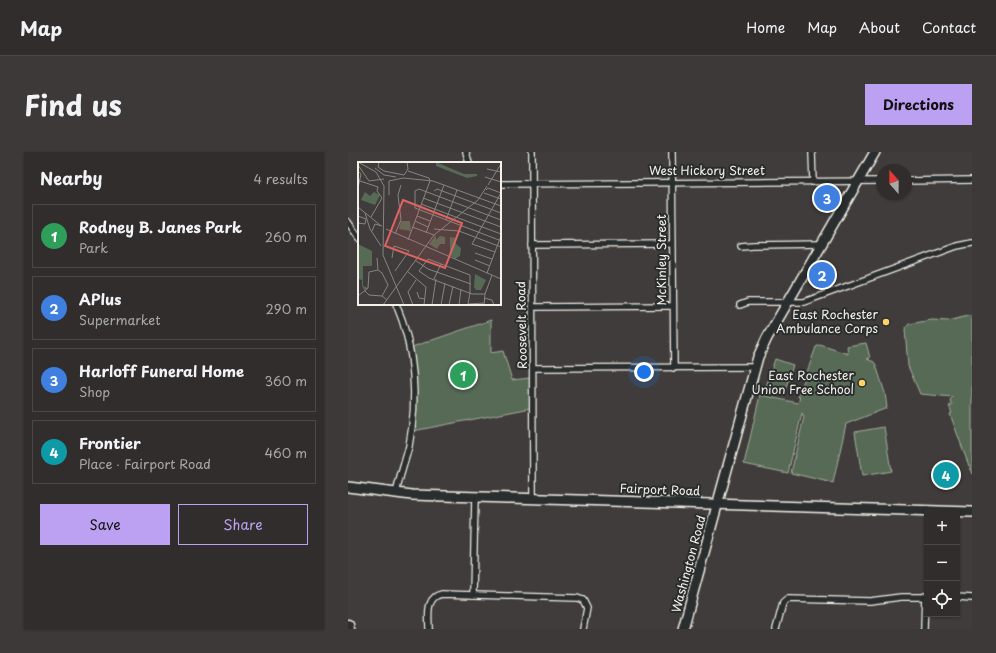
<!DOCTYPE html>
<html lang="en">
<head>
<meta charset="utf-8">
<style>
  body { margin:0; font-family:"Playpen Sans",sans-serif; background:#3c3938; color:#f1f3f6 }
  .controls { position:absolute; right:12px; bottom:12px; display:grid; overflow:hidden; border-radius:0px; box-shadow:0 1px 3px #0004 }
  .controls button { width:36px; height:36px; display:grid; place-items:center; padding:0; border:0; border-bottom:1px solid #4b4948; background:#302d2c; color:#f1f3f6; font:20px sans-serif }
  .compass { position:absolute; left:528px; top:12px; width:36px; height:36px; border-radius:50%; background:#302d2c; box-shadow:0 1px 3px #0004; rotate:339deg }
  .you { position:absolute; left:296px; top:220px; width:14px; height:14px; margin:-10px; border:3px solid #fff; border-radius:50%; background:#1a73e8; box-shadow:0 0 0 6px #1a73e833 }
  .badge { display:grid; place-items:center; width:26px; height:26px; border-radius:50%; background:#bca0f2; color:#fff; font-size:13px; font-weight:700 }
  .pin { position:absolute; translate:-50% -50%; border:2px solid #fff; box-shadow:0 1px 4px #0006 }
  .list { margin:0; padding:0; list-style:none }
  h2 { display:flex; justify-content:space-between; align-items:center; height:52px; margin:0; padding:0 16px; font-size:17px }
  h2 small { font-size:13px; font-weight:400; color:#a8a8a9 }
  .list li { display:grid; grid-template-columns:26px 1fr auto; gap:12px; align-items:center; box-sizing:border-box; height:64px; margin:0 8px 8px; padding:0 8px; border:1px solid #4b4948; border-radius:0px }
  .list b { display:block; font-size:15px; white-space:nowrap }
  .list p { margin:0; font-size:13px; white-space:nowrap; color:#a8a8a9 }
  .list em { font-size:13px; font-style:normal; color:#a8a8a9 }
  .actions { display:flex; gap:8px; padding:12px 16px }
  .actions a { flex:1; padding:9px 0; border:1px solid #bca0f2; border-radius:0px; text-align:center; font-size:14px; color:#bca0f2 }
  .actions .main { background:#bca0f2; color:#111 }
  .icon { flex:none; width:22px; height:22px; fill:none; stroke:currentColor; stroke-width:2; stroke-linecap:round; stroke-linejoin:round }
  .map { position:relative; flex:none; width:624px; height:477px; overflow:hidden; border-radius:0px }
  header { display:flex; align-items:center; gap:24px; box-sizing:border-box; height:56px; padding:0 20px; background:#302d2c; border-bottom:1px solid #4b4948 }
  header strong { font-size:19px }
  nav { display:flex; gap:22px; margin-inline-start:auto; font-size:14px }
  .intro { display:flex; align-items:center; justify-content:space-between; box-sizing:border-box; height:96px; padding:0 24px }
  h1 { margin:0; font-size:28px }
  .button { padding:10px 18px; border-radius:0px; background:#bca0f2; color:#111; font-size:14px; font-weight:700 }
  main { display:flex; gap:24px; padding:0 24px }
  aside { flex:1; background:#302d2c; border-radius:0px; box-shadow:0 1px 3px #0004 }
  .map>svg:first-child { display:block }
  .park { fill:#566a55; stroke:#a5ae9e }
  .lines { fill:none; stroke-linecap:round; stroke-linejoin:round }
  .street-casing { stroke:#f4f1e8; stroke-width:8 }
  .primary-casing { stroke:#f4f1e8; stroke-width:12 }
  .highway-casing { stroke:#f4f1e8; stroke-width:13 }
  .street { stroke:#2a2d2e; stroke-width:5.5 }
  .primary { stroke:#2a2d2e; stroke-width:9 }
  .highway { stroke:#2a2d2e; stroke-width:10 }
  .poi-dot { fill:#ffd166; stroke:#2a2d2e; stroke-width:1.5 }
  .labels { text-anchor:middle; stroke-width:4; stroke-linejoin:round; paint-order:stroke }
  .street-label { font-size:12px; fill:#f4f1e8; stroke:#2a2d2e }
  .poi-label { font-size:12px; fill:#f4f1e8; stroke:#2a2d2e; text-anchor:end }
  .inset-road { fill:none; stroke:#888480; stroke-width:1 }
  .view { fill:#df6462; fill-opacity:0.15; stroke:#df6462; stroke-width:2 }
  .inset-edge { fill:none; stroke:#f4f1e8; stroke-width:2 }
</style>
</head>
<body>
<header>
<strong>Map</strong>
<nav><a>Home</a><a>Map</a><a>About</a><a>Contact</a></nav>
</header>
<div class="intro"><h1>Find us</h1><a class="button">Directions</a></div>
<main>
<aside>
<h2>Nearby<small>4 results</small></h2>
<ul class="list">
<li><span class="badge" style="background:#2e9e5b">1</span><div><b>Rodney B. Janes Park</b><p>Park</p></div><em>260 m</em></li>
<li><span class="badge" style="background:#3f7fe0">2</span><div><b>APlus</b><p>Supermarket</p></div><em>290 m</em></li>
<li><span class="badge" style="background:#3f7fe0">3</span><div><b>Harloff Funeral Home</b><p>Shop</p></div><em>360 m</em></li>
<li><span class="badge" style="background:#0f9aa8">4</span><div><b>Frontier</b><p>Place · Fairport Road</p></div><em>460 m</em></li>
</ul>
<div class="actions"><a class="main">Save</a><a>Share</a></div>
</aside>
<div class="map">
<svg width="624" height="477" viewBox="0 0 624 477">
  <rect width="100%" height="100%" fill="#403c3b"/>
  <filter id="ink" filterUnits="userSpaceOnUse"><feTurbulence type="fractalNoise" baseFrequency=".025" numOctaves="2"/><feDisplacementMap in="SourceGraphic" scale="8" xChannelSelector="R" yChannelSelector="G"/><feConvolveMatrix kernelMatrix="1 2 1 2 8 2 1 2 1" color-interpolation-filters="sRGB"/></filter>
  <g filter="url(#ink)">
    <g class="park">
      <path d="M 624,163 L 624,322 L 602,262 L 604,261 L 601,254 L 604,253 L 602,248 L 605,245 L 572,242 L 560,214 L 557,177 L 561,172 L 584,168 L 600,169 Z"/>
      <path d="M 143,168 L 143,201 L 155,199 L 164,228 L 182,226 L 183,256 L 65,279 L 64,195 Z"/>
      <path d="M 518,191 L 522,206 L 519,207 L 526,210 L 528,213 L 537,241 L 539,256 L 498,272 L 485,331 L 443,321 L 456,265 L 454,261 L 440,321 L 396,312 L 412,243 L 450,251 L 452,245 L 450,245 L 468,195 L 472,193 L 500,202 L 499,194 Z"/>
      <path d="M 427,207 L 445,213 L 435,244 L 417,238 Z"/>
      <path d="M 536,275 L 543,319 L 514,324 L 507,280 Z"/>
    </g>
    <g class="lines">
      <defs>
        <g id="street">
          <path d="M 118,0 L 121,11"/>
          <path d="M 184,0 L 185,346"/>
          <path d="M 324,0 L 326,216"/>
          <path d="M 464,0 L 465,30"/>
          <path d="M 558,29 L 624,28"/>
          <path d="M 152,32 L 534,29"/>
          <path d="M 0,70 L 11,86"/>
          <path d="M 184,93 L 324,92"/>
          <path d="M 393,94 L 405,93 L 473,92"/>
          <path d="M 392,153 L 400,150 L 456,150 L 609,94 L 624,91"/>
          <path d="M 185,155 L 325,154"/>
          <path d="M 185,216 L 406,215"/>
          <path d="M 48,342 C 51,326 57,310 61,294 C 70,247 67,196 48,152"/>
          <path d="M 125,443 L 127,345"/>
          <path d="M 609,445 L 624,446"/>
          <path d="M 81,477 C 81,464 77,445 94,442 L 229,446 L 235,448 L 239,456 L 235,477"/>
          <path d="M 428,477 L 435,451 L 440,447 L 522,449 L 553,445 L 579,445"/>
          <path d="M 576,477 L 577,444"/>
        </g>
        <g id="primary">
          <path d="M 0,335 L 64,343 L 624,360"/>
          <path d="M 335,477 L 410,205 L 419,186 L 527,0"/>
        </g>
        <path id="highway" d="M 0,473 L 1,477"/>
      </defs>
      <use href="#street" class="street-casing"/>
      <use href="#primary" class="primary-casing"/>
      <use href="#highway" class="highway-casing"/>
      <use href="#street" class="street"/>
      <use href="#primary" class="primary"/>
      <use href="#highway" class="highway"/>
    </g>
  </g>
  <g class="poi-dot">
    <circle cx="538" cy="170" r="4"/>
    <circle cx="514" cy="231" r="4"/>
  </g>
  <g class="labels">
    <g class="street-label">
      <text x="359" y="23">West Hickory Street</text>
      <text transform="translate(314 108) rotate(-90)" y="4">McKinley Street</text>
      <text transform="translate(174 173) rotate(-91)" y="4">Roosevelt Road</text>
      <text transform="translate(312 338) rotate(2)" y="4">Fairport Road</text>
      <text transform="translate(341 412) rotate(-75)" y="4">Washington Road</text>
    </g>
    <g class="poi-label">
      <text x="530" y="167">East Rochester<tspan x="530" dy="14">Ambulance Corps</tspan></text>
      <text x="506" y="228">East Rochester<tspan x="506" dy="14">Union Free School</tspan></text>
    </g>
  </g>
  <g transform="translate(10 10)">
    <rect width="143" height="143" fill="#403c3b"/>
    <path d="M 78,0 L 106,12 L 119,12 L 119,14 L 109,16 L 78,4 ZM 117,112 L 128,118 L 123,128 L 118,128 L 116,125 Z" fill="#566a55"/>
    <path d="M 7,30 L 12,34 L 16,30 L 22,33 L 17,43 L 3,38 ZM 43,59 L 52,59 L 53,69 L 41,67 ZM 78,73 L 78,78 L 82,74 L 87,75 L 87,82 L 82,82 L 79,87 L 71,82 ZM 92,75 L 98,76 L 98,82 L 103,86 L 102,94 L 97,97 L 92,93 ZM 0,82 L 14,89 L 14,104 L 5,104 L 5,124 L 10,126 L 7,129 L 4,124 L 4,118 L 0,117 Z" fill="#566a55"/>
    <path class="inset-road" d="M 0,0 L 18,10 L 26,24 L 25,93 L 46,143M 21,0 L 20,5 L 26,9 L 46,13 L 50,7 L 49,0M 0,3 L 11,19 L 26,17M 17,6 L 26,13 L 38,15M 129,7 L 143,10M 0,9 L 3,12 L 0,26M 127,15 L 143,20M 45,16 L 75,19 L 121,36M 2,19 L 20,25 L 19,29 L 24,36 L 13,55M 130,23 L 143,2M 128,28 L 130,26 L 143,31M 76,29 L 79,27 L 143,51M 126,31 L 143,37M 31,33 L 31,19 L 45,16M 65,36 L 143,65M 121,36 L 143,44M 63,42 L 143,72M 0,45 L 22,63M 7,51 L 12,67 L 23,84M 0,54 L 8,57 L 7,62 L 0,61M 59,54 L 72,59M 88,58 L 99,28M 57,59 L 70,65M 54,65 L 76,73M 28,67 L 143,117M 76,67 L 101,69 L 143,85M 14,69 L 17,62 L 24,64M 68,71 L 86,23M 37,72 L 43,58 L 40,33 L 43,23M 50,78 L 72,19 L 71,16 L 50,9M 141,78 L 57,46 L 57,29 L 61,27 L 143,58M 137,90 L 114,82 L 143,31M 117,91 L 134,97M 19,96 L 20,108M 34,96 L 36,84 L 51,89 L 37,109M 57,98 L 70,107 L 113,122M 117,98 L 132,104M 49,109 L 68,125 L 66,143M 129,111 L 143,74M 76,117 L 83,102M 7,129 L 11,133 L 24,134 L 29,138M 59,130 L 61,136 L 67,137M 112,131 L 112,113 L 70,97 L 61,109 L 71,116 L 114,132 L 127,132M 112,131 L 110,142 L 126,141M 0,134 L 10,126 L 11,110 L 20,108 L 24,111 L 30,123 L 24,134M 126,136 L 134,138 L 136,143M 25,143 L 76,73 L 120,38 L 129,24M 55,143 L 50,130 L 58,118M 74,143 L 78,117M 83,143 L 87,121M 91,143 L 95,124M 101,143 L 103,127M 126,143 L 127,132 L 134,113"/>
    <path class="view" d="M 45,38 L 104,61 L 87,106 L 27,84 Z"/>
    <rect width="143" height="143" class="inset-edge"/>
  </g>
</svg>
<div class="controls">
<button>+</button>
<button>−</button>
<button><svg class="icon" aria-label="locate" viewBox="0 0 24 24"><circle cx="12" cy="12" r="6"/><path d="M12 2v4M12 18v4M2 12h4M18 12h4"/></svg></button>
</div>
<svg class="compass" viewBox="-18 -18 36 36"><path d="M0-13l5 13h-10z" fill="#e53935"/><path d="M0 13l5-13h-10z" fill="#a8a8a9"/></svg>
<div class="you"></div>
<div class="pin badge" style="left:115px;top:223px;background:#2e9e5b">1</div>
<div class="pin badge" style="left:474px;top:123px;background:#3f7fe0">2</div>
<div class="pin badge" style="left:479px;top:46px;background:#3f7fe0">3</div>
<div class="pin badge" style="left:598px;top:323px;background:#0f9aa8">4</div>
</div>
</main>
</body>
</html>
